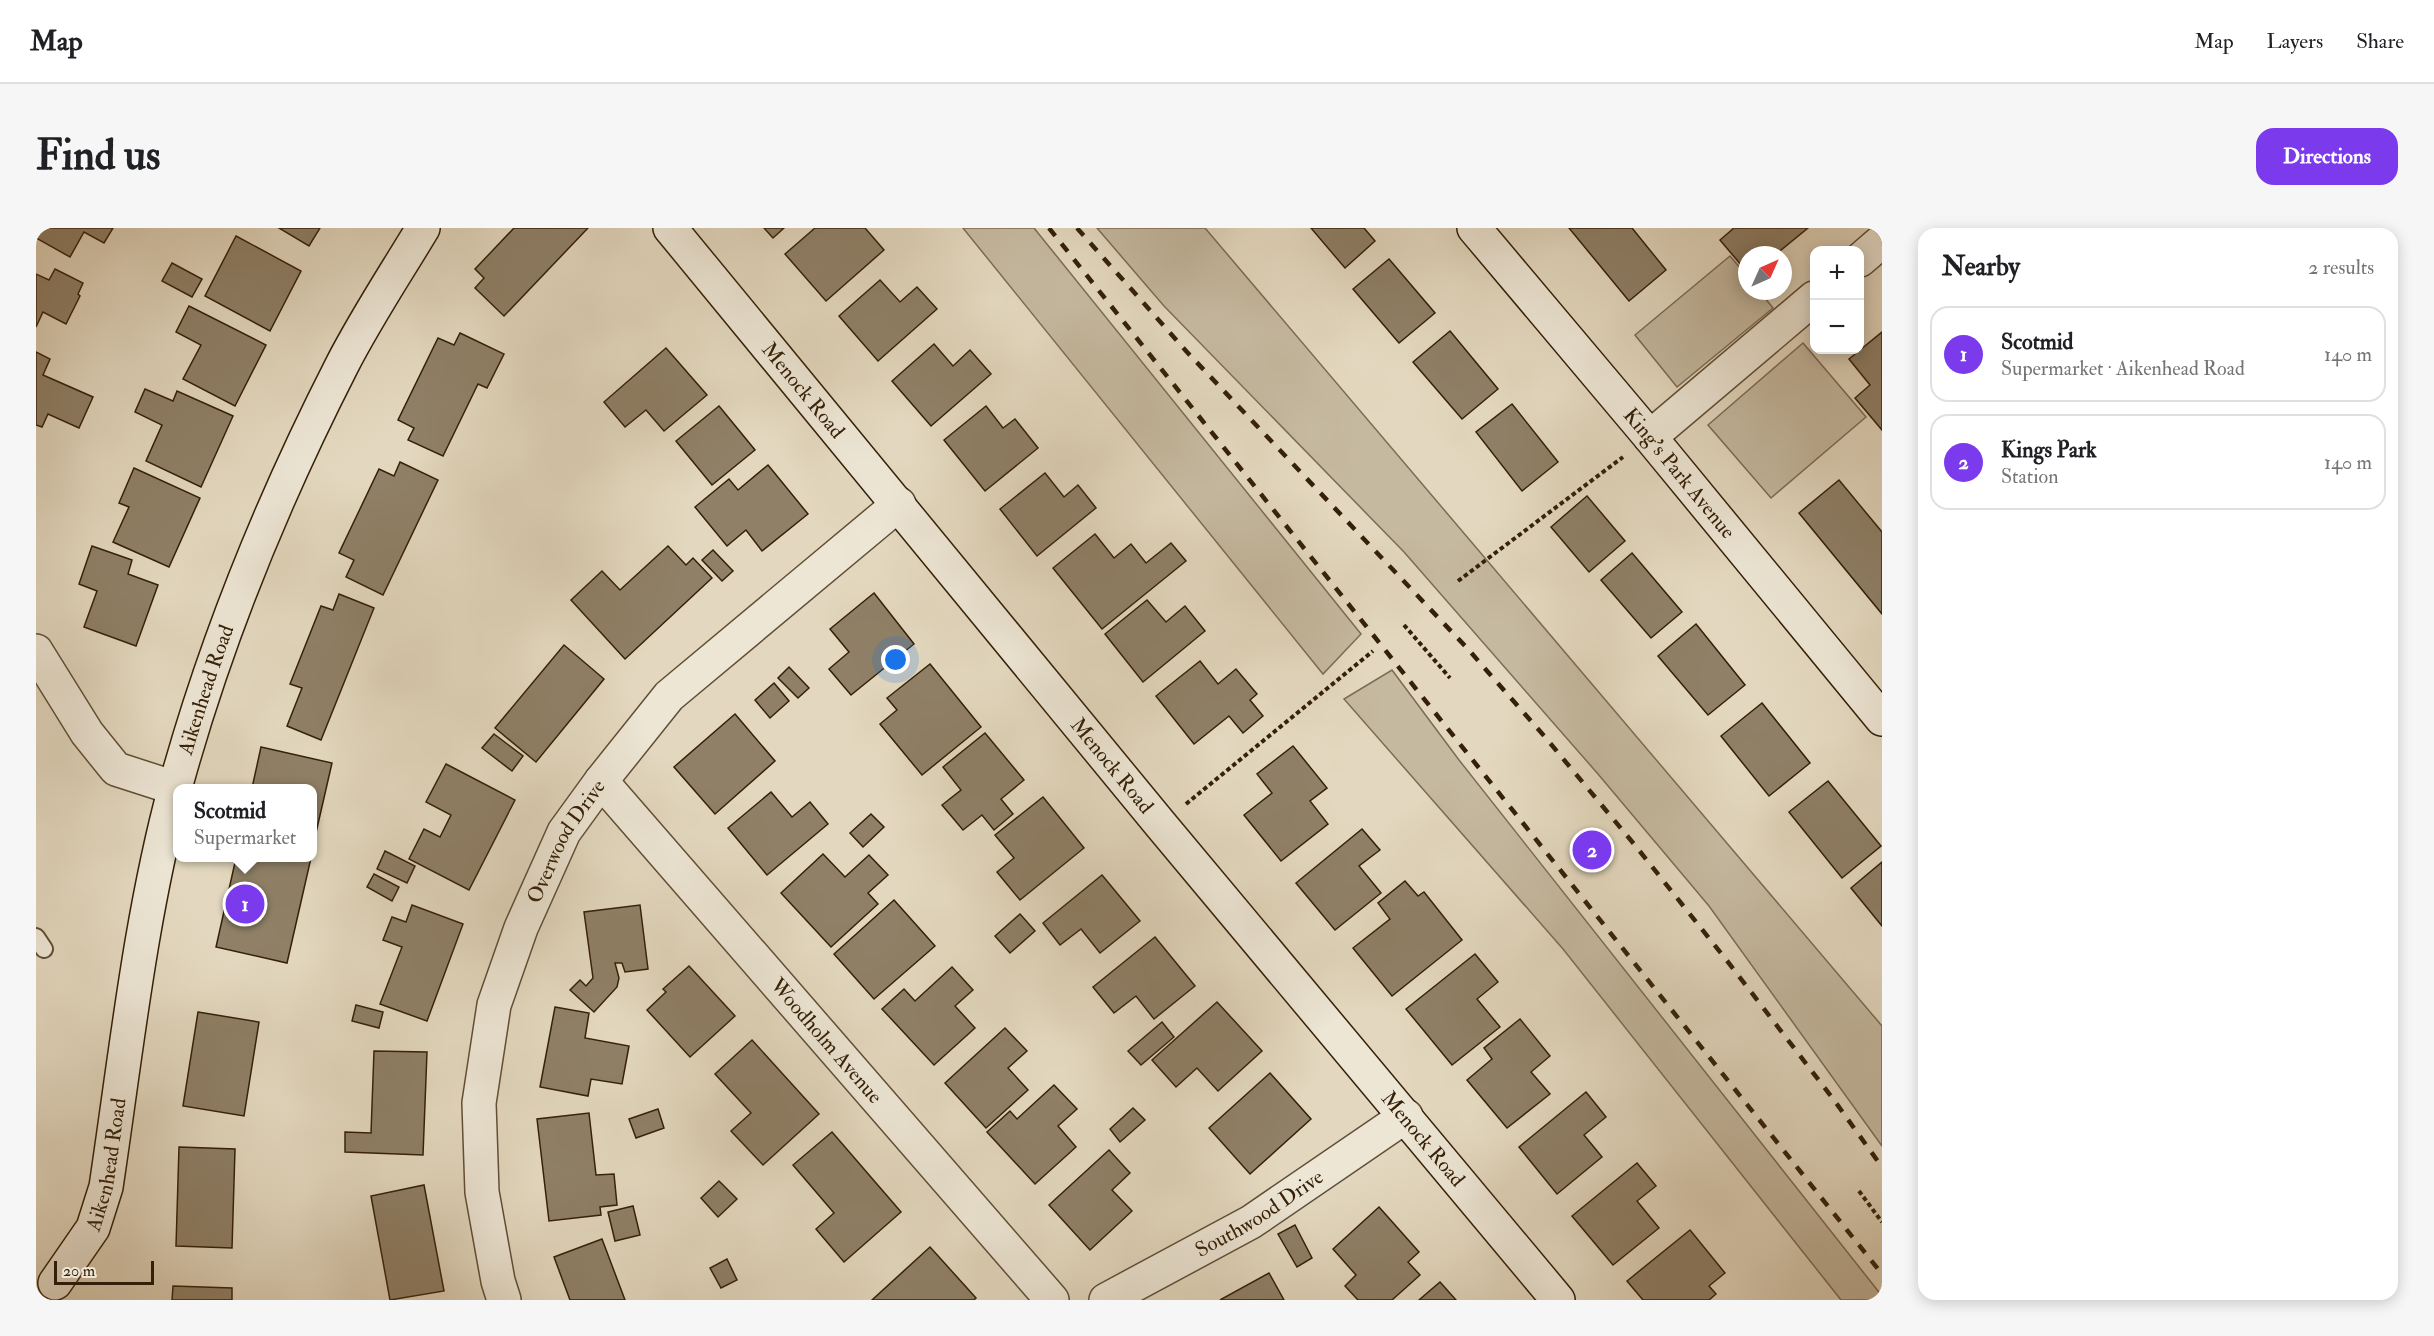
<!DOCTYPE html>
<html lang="en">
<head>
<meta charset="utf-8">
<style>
  body { margin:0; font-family:"IM FELL Double Pica",serif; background:#f6f6f6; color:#202124 }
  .controls { position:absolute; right:18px; top:18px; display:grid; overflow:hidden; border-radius:12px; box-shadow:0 3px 15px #0003 }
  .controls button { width:54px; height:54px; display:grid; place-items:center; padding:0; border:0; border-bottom:2px solid #e0e0e0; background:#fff; color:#202124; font:30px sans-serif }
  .compass { position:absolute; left:1702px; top:18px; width:54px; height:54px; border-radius:50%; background:#fff; box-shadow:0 3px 15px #0003; rotate:45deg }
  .scale { position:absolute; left:18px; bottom:15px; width:100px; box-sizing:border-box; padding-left:6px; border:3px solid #342008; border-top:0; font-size:16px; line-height:21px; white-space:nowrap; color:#342008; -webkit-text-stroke:4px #ede6d5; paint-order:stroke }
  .you { position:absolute; left:860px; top:432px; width:21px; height:21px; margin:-15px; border:4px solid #fff; border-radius:50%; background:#1a73e8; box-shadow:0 0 0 9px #1a73e833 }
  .badge { display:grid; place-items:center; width:39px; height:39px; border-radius:50%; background:#7c3aed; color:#fff; font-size:20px; font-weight:700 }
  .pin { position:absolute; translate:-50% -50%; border:3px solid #fff; box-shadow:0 2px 6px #0006 }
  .popup { position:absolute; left:137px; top:556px; width:144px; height:78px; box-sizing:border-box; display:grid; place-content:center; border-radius:12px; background:#fff; filter:drop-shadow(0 2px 4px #0005); font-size:20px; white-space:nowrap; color:#757577 }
  .popup b { font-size:22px; color:#202124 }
  .popup::after { content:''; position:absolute; left:50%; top:100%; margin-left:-12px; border:12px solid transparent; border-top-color:#fff }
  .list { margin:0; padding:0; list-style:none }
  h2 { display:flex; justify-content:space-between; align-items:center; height:78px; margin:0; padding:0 24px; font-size:26px }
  h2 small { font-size:20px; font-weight:400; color:#757577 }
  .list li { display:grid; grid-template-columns:39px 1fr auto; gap:18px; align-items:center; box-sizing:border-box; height:96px; margin:0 12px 12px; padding:0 12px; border:2px solid #e0e0e0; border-radius:18px }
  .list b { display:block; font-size:22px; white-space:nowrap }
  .list p { margin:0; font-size:20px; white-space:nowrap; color:#757577 }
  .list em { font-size:20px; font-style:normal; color:#757577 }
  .map { position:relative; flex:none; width:1846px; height:1072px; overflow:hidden; border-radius:18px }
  header { display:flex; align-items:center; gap:36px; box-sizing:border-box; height:84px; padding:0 30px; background:#fff; border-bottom:2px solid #e0e0e0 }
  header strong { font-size:28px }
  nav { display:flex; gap:33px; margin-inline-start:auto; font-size:21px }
  .intro { display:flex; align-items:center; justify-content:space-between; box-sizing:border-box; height:144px; padding:0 36px }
  h1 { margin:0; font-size:42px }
  .button { padding:15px 27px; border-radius:18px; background:#7c3aed; color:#fff; font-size:21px; font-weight:700 }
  main { display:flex; gap:36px; padding:0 36px }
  aside { flex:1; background:#fff; border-radius:18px; box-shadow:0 3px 15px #0003 }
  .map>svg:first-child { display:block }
  .green { fill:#c5b9a0; stroke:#7c6c54; stroke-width:1.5 }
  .building { fill:#8f8067; stroke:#342008; stroke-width:1.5 }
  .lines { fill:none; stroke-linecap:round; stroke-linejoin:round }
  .lane-casing { stroke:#604e36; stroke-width:20 }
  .street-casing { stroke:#604e36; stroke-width:36 }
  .secondary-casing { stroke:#342008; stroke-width:36 }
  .path { stroke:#342008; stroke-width:4; stroke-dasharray:4.5 3; stroke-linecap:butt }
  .lane { stroke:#ede6d5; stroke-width:16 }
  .street { stroke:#ede6d5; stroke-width:33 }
  .secondary { stroke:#ede6d5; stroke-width:33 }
  .rail { stroke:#342008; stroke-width:4.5; stroke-dasharray:10 10; stroke-linecap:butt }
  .labels { text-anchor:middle; stroke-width:6; stroke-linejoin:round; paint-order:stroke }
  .street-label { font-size:21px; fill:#342008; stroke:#ede6d5 }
</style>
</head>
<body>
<header>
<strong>Map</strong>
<nav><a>Map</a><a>Layers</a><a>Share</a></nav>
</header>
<div class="intro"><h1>Find us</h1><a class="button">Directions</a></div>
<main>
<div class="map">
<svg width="1846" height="1072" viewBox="0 0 1846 1072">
  <rect width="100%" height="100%" fill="#e3d8bf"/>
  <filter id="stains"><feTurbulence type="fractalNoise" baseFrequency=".00333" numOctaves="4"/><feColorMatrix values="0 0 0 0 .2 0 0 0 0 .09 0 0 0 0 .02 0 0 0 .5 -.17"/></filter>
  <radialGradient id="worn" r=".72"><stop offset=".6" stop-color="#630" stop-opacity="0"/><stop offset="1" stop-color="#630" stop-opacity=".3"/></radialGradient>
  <g class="green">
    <path d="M 927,0 L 998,0 L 1325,406 L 1287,446 Z"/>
    <path d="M 1061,0 L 1169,0 L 1846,798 L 1846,918 L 1673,678 L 1562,546 L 1368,324 L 1128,78 Z"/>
    <path d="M 1694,28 L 1711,48 L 1711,63 L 1723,63 L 1737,80 L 1641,159 L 1599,107 Z"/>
    <path d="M 1767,115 L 1830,189 L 1735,270 L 1672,197 Z"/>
    <path d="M 1356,442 L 1423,532 L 1846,1068 L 1846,1072 L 1805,1072 L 1527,721 L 1308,471 Z"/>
  </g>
  <g class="building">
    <path d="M 0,0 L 77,0 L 68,15 L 48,4 L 34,29 L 0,10 Z"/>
    <path d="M 243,0 L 284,0 L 273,18 Z"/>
    <path d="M 478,0 L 552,0 L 468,88 L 439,60 L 448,50 L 439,41 Z"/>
    <path d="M 728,0 L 748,0 L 737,10 Z"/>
    <path d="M 779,0 L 829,0 L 848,22 L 790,73 L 749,26 Z"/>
    <path d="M 1275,0 L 1328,0 L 1339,13 L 1309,40 Z"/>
    <path d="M 1533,0 L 1596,0 L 1630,42 L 1593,73 Z"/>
    <path d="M 1698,0 L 1772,0 L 1739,27 L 1711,27 L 1711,44 L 1684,12 Z"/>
    <path d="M 200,8 L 265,43 L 234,103 L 169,68 Z"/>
    <path d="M 1353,31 L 1399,85 L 1363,115 L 1317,61 Z"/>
    <path d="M 136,35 L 166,51 L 156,69 L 126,53 Z"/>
    <path d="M 19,41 L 47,55 L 42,66 L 44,68 L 30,96 L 7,84 L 0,99 L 0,46 L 13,52 Z"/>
    <path d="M 844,52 L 864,74 L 881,59 L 901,81 L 842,133 L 803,88 Z"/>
    <path d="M 153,78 L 230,117 L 199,178 L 147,151 L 165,117 L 140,104 Z"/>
    <path d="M 1414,103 L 1462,161 L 1426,191 L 1377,134 Z"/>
    <path d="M 1846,104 L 1846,202 L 1819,170 L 1834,157 L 1813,131 Z"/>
    <path d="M 424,105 L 468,126 L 451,160 L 442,156 L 407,228 L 372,212 L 378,200 L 362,192 L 402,110 L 418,117 Z"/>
    <path d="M 898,116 L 917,138 L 934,122 L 955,146 L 895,198 L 856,153 Z"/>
    <path d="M 630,120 L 671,167 L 628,203 L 610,182 L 589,199 L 568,174 Z"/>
    <path d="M 0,124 L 14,131 L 7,147 L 57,169 L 43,200 L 12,186 L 6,199 L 0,197 Z"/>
    <path d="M 109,161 L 137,173 L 141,163 L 197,188 L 165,259 L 110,233 L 126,197 L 99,184 Z"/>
    <path d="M 1476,176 L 1522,234 L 1486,263 L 1440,204 Z"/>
    <path d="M 683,178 L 719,222 L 676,257 L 640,213 Z"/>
    <path d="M 950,178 L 967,200 L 979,191 L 1002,220 L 949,263 L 908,212 Z"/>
    <path d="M 364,234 L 402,252 L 347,367 L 310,349 L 318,332 L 303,325 L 343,241 L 358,248 Z"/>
    <path d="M 732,237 L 772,286 L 726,323 L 710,302 L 691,318 L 659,279 L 693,251 L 702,262 Z"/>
    <path d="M 98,240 L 164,270 L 133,339 L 77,314 L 93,279 L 83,275 Z"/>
    <path d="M 1009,245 L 1028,269 L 1042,257 L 1060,280 L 1001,328 L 964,281 Z"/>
    <path d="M 1803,252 L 1846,304 L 1846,386 L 1763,285 Z"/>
    <path d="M 1551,268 L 1589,313 L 1553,344 L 1515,299 Z"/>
    <path d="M 1059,306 L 1078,330 L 1095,316 L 1110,335 L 1135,315 L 1150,333 L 1066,401 L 1017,340 Z"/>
    <path d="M 56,318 L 96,332 L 92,346 L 122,357 L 100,418 L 48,399 L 61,363 L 43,356 Z"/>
    <path d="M 632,318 L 650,337 L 657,330 L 676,350 L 589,431 L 535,372 L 566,343 L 584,362 Z"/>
    <path d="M 677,322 L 697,343 L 686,353 L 666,332 Z"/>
    <path d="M 1596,325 L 1646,384 L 1615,410 L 1565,352 Z"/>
    <path d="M 838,365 L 878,416 L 815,467 L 793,441 L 813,424 L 794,401 Z"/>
    <path d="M 303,366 L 338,380 L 285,512 L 251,498 L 266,460 L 254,456 L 285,378 L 297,382 Z"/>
    <path d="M 1111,372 L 1130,394 L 1149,378 L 1169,403 L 1107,454 L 1069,406 Z"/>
    <path d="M 1660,396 L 1709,457 L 1672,487 L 1622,428 Z"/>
    <path d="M 528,417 L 568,451 L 500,534 L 459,500 Z"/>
    <path d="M 1164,433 L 1182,456 L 1200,441 L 1221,466 L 1214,472 L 1227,488 L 1207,505 L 1193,488 L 1158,516 L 1120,468 Z"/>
    <path d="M 894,436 L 945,499 L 886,547 L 844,496 L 861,482 L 851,470 Z"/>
    <path d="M 753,439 L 773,460 L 762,470 L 742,450 Z"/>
    <path d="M 738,455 L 753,473 L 734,490 L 719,472 Z"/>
    <path d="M 1726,475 L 1774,535 L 1733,568 L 1685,508 Z"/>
    <path d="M 699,486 L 739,533 L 679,586 L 638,539 Z"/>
    <path d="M 949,505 L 988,552 L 965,571 L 977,586 L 958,602 L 946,587 L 927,602 L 906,577 L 925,562 L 907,539 Z"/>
    <path d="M 458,506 L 487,528 L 476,543 L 446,520 Z"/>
    <path d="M 1257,518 L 1291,560 L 1274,573 L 1292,596 L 1245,633 L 1208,587 L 1236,565 L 1221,546 Z"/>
    <path d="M 225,519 L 296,535 L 276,622 L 276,560 L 216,560 Z"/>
    <path d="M 410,536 L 479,572 L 433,662 L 373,631 L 388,601 L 404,609 L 415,587 L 390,574 Z"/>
    <path d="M 1792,553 L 1845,618 L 1806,650 L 1753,584 Z"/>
    <path d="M 735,564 L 756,589 L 774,574 L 792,596 L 731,647 L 692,600 Z"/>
    <path d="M 1007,569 L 1048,620 L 984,672 L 961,644 L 978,630 L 959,607 Z"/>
    <path d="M 835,586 L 848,599 L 827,619 L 814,605 Z"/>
    <path d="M 1326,601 L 1344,622 L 1323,638 L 1345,665 L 1299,702 L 1260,655 Z"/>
    <path d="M 349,623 L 379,638 L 371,655 L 341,641 Z"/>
    <path d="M 787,626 L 809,649 L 833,627 L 852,647 L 832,665 L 842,676 L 795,719 L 745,665 Z"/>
    <path d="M 200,630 L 275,630 L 251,735 L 180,719 Z"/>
    <path d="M 1846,634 L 1846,698 L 1815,660 Z"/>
    <path d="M 338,646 L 363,659 L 356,673 L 331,659 Z"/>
    <path d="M 1066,647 L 1104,693 L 1064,725 L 1045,701 L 1024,717 L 1007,695 Z"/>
    <path d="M 1369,653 L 1382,668 L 1388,664 L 1426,712 L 1356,768 L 1317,720 L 1354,691 L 1342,675 Z"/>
    <path d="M 858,672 L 899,718 L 838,771 L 798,726 Z"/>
    <path d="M 376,677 L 427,696 L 391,793 L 344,776 L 366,719 L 347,712 L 356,689 L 370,694 Z"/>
    <path d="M 604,677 L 612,741 L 589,744 L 586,735 L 579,735 L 583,750 L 581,759 L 558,784 L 534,762 L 544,752 L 550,758 L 557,750 L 548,684 Z"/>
    <path d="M 984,686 L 999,703 L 974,725 L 959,708 Z"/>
    <path d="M 1119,709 L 1159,758 L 1118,791 L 1100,768 L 1078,785 L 1057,759 Z"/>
    <path d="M 1439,726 L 1462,754 L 1441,771 L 1464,799 L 1416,837 L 1370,781 Z"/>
    <path d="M 653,738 L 699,788 L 654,829 L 611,782 L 630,764 L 627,761 Z"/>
    <path d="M 916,739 L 937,762 L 919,778 L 939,800 L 898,837 L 846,781 L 868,761 L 879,773 Z"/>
    <path d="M 1181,774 L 1226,823 L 1182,863 L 1161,840 L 1140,859 L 1116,832 Z"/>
    <path d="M 320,777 L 347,784 L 343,800 L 316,793 Z"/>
    <path d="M 519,779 L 553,785 L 549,810 L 593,818 L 586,856 L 555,851 L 552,868 L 504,859 Z"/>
    <path d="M 162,784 L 223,794 L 208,888 L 147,878 Z"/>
    <path d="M 1484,791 L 1514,828 L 1495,844 L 1514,866 L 1471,900 L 1431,852 L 1456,831 L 1448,820 Z"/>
    <path d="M 1126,794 L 1138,809 L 1105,837 L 1092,823 Z"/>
    <path d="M 969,800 L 991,823 L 972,840 L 992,862 L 950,900 L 909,855 Z"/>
    <path d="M 716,812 L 783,886 L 727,937 L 695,903 L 715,885 L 679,846 Z"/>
    <path d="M 338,823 L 391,824 L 387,927 L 309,924 L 309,904 L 335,905 Z"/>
    <path d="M 1234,845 L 1275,891 L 1214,946 L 1173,900 Z"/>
    <path d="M 1018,857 L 1041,881 L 1022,898 L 1040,919 L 999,956 L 951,904 L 974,883 L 981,891 Z"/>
    <path d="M 1550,864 L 1570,889 L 1548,907 L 1566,929 L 1521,966 L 1483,919 Z"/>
    <path d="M 1097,880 L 1109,892 L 1084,914 L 1074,901 Z"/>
    <path d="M 622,881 L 628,900 L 600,910 L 593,891 Z"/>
    <path d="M 553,885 L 560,947 L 578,946 L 581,977 L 564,979 L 565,987 L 513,993 L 501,891 Z"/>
    <path d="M 796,904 L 865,984 L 808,1034 L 780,1001 L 798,985 L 757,937 Z"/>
    <path d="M 143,919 L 199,921 L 196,1020 L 140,1018 Z"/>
    <path d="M 1073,922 L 1094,945 L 1076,962 L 1096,983 L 1054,1022 L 1013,977 Z"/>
    <path d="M 1601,935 L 1620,958 L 1601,973 L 1623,1000 L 1577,1037 L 1536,988 Z"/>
    <path d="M 683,953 L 701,971 L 682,989 L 665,970 Z"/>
    <path d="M 388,957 L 408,1063 L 354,1072 L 335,968 Z"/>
    <path d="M 597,978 L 604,1007 L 579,1013 L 572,984 Z"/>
    <path d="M 1343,979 L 1383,1024 L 1372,1034 L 1384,1047 L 1356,1072 L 1322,1072 L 1309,1058 L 1320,1047 L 1297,1021 Z"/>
    <path d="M 1259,997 L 1276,1030 L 1261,1039 L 1242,1006 Z"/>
    <path d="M 1654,1002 L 1689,1045 L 1673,1058 L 1680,1066 L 1673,1072 L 1607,1072 L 1591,1053 Z"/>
    <path d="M 566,1011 L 589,1072 L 534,1072 L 518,1029 Z"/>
    <path d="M 894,1019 L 940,1070 L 938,1072 L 836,1072 Z"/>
    <path d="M 691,1031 L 701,1052 L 685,1060 L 674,1040 Z"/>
    <path d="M 1233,1045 L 1248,1072 L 1184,1072 Z"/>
    <path d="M 1404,1054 L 1420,1072 L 1383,1072 Z"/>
    <path d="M 137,1058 L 196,1060 L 196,1072 L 136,1072 Z"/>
  </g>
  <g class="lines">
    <defs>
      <path id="lane" d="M 0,709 L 8,721"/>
      <g id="street">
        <path d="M 1824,32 L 1846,13"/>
        <path d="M 1614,209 L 1778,70"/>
        <path d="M 0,423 L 51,505 L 80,541 L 139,560"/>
        <path id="s1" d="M 565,553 L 1016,1072"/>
        <path id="s2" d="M 468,1072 L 462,1053 L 446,964 L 443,875 L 458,777 L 485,700 L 528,604 L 565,553 L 633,468 L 863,276"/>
        <path id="s3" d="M 1070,1072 L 1215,994 L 1370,888"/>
      </g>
      <g id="secondary">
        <path id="s4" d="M 634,0 L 1125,597 L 1522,1072"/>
        <path id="s5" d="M 1438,0 L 1614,209 L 1846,491"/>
        <path id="s6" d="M 19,1055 L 57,1000 L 70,959 C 90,826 104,690 139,560 C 179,414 237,272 306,137 C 330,90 360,45 387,0"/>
      </g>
    </defs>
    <use href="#lane" class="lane-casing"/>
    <use href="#street" class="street-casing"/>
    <use href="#secondary" class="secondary-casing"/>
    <g class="path">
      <path d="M 1422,353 L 1587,229"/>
      <path d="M 1368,397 L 1414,450"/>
      <path d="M 1150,576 L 1337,423"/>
      <path d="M 1823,963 L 1846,994"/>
    </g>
    <use href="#lane" class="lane"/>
    <use href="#street" class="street"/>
    <use href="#secondary" class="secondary"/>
    <g class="rail">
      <path d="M 1013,0 L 1846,1046"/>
      <path d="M 1041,0 L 1151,124 L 1431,420 L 1509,509 L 1598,616 L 1692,734 L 1798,872 L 1846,939"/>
    </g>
  </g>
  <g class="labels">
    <g class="street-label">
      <text dy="7" stroke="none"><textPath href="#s4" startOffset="210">Menock Road</textPath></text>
      <text dy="7" stroke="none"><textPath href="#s5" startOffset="320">King's Park Avenue</textPath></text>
      <text dy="7" stroke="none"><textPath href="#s6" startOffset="618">Aikenhead Road</textPath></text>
      <text dy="7" stroke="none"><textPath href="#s4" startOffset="696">Menock Road</textPath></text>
      <text dy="7" stroke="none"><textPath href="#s2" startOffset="478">Overwood Drive</textPath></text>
      <text dy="7" stroke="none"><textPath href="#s1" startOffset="344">Woodholm Avenue</textPath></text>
      <text dy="7" stroke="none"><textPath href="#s4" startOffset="1182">Menock Road</textPath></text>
      <text dy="7" stroke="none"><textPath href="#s6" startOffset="132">Aikenhead Road</textPath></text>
      <text dy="7" stroke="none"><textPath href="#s3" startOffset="176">Southwood Drive</textPath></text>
    </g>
  </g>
  <rect width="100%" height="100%" filter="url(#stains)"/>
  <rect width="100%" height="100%" fill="url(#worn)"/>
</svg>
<div class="controls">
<button>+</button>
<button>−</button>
</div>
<svg class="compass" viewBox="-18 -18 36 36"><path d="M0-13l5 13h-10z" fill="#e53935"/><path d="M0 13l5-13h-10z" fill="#757577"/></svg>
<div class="scale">20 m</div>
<div class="you"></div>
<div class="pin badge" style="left:209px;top:676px">1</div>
<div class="popup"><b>Scotmid</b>Supermarket</div>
<div class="pin badge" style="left:1556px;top:622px">2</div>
</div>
<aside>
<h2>Nearby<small>2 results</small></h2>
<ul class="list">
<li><span class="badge">1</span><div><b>Scotmid</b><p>Supermarket · Aikenhead Road</p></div><em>140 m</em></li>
<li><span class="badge">2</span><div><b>Kings Park</b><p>Station</p></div><em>140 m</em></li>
</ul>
</aside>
</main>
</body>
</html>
